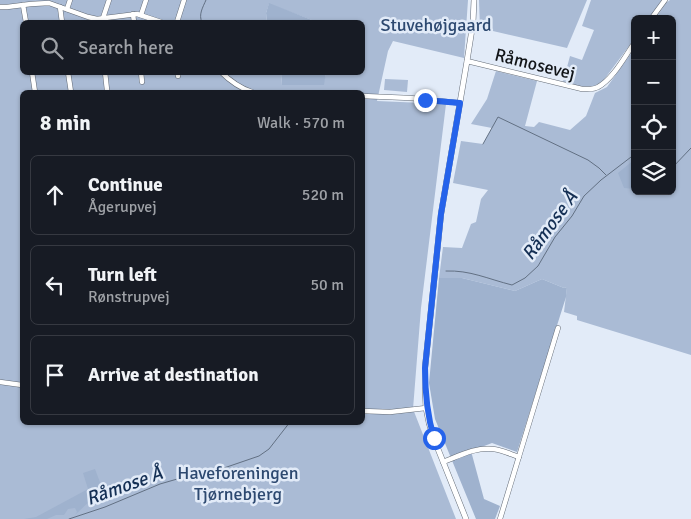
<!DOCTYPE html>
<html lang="en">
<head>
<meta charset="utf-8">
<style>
  body { margin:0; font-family:Signika,sans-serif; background:#242831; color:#f1f3f6 }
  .controls { position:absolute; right:15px; top:15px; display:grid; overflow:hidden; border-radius:8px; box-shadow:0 1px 4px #0004 }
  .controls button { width:45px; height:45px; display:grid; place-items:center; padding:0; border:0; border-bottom:1px solid #363941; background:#171b24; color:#f1f3f6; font:25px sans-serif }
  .stop { position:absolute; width:15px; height:15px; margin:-11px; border:4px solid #2563eb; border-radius:50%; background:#fff }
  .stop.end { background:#2563eb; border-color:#fff; box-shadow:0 1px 5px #0008 }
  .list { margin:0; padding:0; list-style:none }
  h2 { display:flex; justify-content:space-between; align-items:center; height:65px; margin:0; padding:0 20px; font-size:21px }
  h2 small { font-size:16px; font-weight:400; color:#9ea1a6 }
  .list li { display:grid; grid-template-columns:32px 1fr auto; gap:15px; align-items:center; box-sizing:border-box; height:80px; margin:0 10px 10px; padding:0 10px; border:1px solid #363941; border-radius:8px }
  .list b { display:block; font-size:19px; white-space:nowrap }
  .list p { margin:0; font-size:16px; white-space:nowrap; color:#9ea1a6 }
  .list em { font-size:16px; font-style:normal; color:#9ea1a6 }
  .icon { flex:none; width:28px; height:28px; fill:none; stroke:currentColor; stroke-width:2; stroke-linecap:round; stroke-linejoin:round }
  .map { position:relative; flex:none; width:691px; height:519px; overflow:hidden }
  .search { position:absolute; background:#171b24; box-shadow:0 1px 4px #0004; left:20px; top:20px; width:345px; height:55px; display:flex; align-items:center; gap:12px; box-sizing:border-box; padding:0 18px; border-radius:8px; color:#9ea1a6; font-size:19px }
  .panel { position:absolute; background:#171b24; box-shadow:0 1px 4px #0004; left:20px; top:90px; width:345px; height:335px; border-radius:8px }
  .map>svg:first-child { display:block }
  .green { fill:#aabbd5; fill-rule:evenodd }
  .forest { fill:#9fb2ce }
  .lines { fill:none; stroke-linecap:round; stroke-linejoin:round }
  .stream { stroke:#627083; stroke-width:1 }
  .minor-casing { stroke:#636b76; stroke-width:5.5 }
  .tertiary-casing { stroke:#636b76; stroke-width:6 }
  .minor { stroke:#fff; stroke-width:4.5 }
  .tertiary { stroke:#fff; stroke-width:5 }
  .route { stroke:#2563eb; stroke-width:6 }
  .labels { text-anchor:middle; stroke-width:5; stroke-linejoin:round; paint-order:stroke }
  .park-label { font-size:18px; fill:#2d4970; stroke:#e2ebf8 }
  .street-label { font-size:18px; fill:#111418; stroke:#e2ebf8 }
  .water-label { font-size:19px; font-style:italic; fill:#142f54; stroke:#e2ebf8 }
</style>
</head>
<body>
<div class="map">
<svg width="691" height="519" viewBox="0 0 691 519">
  <rect width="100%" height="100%" fill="#e2ebf8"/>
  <g class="green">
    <path d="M 0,0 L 468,0 L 464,58 L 393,41 L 388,51 L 377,101 L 446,104 L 421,308 L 413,409 L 456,519 L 0,519 ZM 269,4 L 317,22 L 362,22 L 362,72 L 326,73 L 323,85 L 282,85 L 281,73 L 22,72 L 22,22 L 267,22 L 266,13 ZM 22,92 L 362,92 L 362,422 L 22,422 Z"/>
    <path d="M 479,0 L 587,0 L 567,48 L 480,28 Z"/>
    <path d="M 591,0 L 662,0 L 649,19 L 635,19 L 635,38 L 603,81 L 591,88 L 581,87 L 563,82 L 570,56 L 582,60 L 594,30 L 582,26 Z"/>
    <path d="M 670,0 L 691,0 L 691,355 L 577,320 L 577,316 L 564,312 L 567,287 L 564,288 L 542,279 L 515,291 L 462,278 L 439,278 L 443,247 L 462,248 L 471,224 L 476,222 L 481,199 L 488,190 L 453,183 L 461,141 L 483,144 L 492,128 L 471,124 L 487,99 L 496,71 L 537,81 L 525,126 L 534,127 L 539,122 L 570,130 L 586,116 L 595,93 L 607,87 L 635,48 L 635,191 L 672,191 L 672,19 L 655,19 L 666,3 Z"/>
    <path d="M 385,79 L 408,80 L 407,92 L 384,90 Z"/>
  </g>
  <g class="forest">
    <path d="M 269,3 L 317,22 L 267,22 L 266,13 Z"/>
    <path d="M 281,73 L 281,72 L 326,73 L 324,85 L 282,85 Z"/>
    <path d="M 635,159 L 635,189 L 624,188 L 618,173 Z"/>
    <path d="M 439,278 L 462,278 L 515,291 L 542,279 L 564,288 L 567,287 L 566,297 L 517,452 L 492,443 L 471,451 L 484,499 L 500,506 L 495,519 L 476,519 L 435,419 L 429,383 Z"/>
    <path d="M 95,469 L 101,485 L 96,489 L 95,496 L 75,515 L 77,512 L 75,508 L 68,509 L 64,515 L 56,515 L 47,519 L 24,519 L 36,517 L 88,489 L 83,473 Z"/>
  </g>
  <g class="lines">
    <g class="stream">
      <path d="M 202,22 C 198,15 203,7 206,0"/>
      <path d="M 483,144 L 498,117 L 588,160 L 599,168 L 606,175"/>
      <path d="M 672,168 L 691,148"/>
      <path d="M 446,271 C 470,270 488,279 512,285 L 525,278 L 538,266 L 555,237 L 572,216 L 584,196 L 601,180 L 635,154"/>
      <path d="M 69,519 L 105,507 L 160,484 L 191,475 L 221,469 L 259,456 L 269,449 L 290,422"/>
    </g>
    <defs>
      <g id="minor">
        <path d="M 23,5 L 26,22"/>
        <path d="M 0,7 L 7,7 L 31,4 L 49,3 L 88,17 L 97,19 L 137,14 L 161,22"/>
        <path d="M 60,7 L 62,22"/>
        <path d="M 67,9 L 70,0"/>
        <path d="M 133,14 L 134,22"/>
        <path d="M 141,15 L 146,0"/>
        <path d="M 103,18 L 109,0"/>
        <path d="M 651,19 L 665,0"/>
        <path d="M 177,22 L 184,0"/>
        <path d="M 467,61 L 582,89 C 588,89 593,90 598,87 C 613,79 625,56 635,42"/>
        <path d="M 32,72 L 35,92"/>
        <path d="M 68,72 L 71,92"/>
        <path d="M 105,72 L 107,90"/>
        <path d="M 141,72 L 142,82"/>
        <path d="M 178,72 L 178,76"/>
        <path d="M 221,72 C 230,81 240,88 252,92"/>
        <path d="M 362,96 L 410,98 L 460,103"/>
        <path d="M 0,382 L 22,385"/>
        <path d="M 362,411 L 390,412 L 426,408"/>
        <path d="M 443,462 C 459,456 475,447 493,449 C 502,450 510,454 519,457"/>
        <path d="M 500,519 L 558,328"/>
      </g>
      <path id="tertiary" d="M 466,519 L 434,439 L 429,423 L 426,408 L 425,387 L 425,368 L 441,214 L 467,61 L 473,23 L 474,0"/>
    </defs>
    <use href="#minor" class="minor-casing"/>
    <use href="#tertiary" class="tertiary-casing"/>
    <use href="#minor" class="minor"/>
    <use href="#tertiary" class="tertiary"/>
  </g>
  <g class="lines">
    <path class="route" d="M 425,100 L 460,103 L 441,214 L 425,368 C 425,393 427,415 434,438"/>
  </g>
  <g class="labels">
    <g class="park-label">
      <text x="436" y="31">Stuvehøjgaard</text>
      <text x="238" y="479">Haveforeningen<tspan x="238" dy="21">Tjørnebjerg</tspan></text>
    </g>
    <g class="street-label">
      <text transform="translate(535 64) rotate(14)" y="6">Råmosevej</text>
    </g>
    <g class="water-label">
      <text transform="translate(549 225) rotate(-54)" y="7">Råmose Å</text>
      <text transform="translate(124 485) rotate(-20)" y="7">Råmose Å</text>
    </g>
  </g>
</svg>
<div class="controls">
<button>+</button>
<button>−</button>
<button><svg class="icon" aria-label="locate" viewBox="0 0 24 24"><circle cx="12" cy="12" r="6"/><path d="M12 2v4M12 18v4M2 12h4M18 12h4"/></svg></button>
<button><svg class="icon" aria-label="layers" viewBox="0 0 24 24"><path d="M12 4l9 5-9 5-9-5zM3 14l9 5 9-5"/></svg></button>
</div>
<div class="stop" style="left:434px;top:438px"></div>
<div class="stop end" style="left:425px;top:100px"></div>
<div class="search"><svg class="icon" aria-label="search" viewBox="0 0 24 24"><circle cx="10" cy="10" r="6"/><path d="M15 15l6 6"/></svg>Search here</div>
<section class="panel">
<h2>8 min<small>Walk · 570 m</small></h2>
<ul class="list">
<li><svg class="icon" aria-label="ahead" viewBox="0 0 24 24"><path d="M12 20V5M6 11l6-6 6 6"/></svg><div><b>Continue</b><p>Ågerupvej</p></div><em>520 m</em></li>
<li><svg class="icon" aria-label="left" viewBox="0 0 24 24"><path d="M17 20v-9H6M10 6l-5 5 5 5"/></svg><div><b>Turn left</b><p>Rønstrupvej</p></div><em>50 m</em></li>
<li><svg class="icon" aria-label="arrive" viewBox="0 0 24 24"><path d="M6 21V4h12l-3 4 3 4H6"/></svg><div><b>Arrive at destination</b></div></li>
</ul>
</section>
</div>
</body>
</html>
